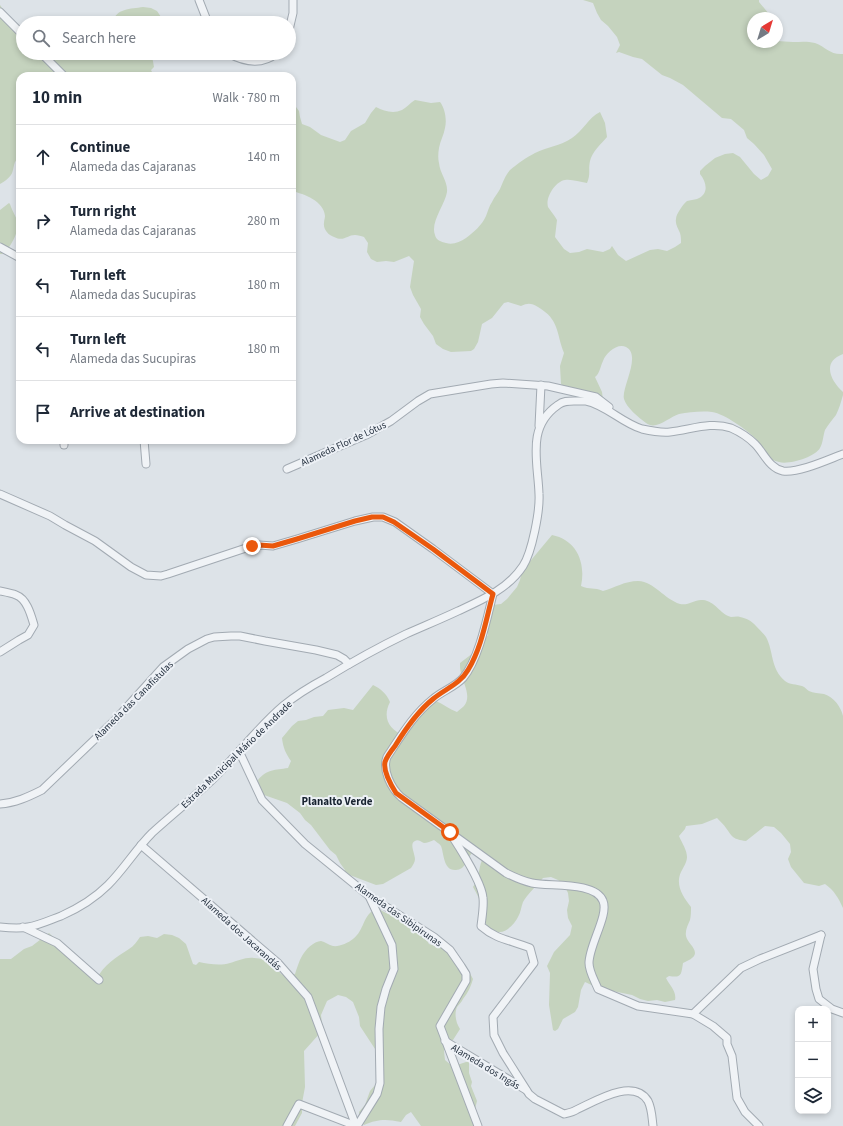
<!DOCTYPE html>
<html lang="en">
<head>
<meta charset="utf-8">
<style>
  body { margin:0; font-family:"Source Sans 3",sans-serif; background:#f2f2f3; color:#1f2937 }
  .controls { position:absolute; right:12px; bottom:12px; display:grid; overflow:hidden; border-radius:8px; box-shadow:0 2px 6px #0003 }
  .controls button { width:36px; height:36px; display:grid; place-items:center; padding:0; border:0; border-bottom:1px solid #e0e1e3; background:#fff; color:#1f2937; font:20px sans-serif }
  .compass { position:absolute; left:747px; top:12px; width:36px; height:36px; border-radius:50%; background:#fff; box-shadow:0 2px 6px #0003; rotate:38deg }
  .stop { position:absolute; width:12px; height:12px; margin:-9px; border:3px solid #ea580c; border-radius:50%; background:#fff }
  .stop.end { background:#ea580c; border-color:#fff; box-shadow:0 1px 4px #0008 }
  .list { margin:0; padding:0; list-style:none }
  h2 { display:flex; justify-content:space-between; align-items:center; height:52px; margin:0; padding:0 16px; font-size:17px }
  h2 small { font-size:13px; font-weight:400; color:#747a83 }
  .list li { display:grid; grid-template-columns:26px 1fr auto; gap:12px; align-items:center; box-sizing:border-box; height:64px; padding:0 16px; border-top:1px solid #e0e1e3 }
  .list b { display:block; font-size:15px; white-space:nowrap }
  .list p { margin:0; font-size:13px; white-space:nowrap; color:#747a83 }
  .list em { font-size:13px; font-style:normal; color:#747a83 }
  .icon { flex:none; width:22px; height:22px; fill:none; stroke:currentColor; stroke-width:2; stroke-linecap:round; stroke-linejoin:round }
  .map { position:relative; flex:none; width:843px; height:1126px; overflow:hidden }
  .search { position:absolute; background:#fff; box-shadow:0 2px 6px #0003; left:16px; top:16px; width:280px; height:44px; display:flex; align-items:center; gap:10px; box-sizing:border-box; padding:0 14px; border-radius:22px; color:#747a83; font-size:15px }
  .panel { position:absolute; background:#fff; box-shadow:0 2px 6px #0003; left:16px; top:72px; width:280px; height:372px; border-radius:12px }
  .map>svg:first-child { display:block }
  .green { fill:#c5d3be }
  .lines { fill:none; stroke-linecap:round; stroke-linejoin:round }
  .minor-casing { stroke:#a2aab2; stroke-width:9 }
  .minor { stroke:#f0f3f6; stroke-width:7 }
  .route { stroke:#ea580c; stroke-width:5 }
  .labels { text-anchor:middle; stroke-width:4; stroke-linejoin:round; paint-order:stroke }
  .street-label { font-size:10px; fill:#263240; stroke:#edf1f6 }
  .neighbourhood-label { font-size:11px; font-weight:bold; fill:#182330; stroke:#edf1f6 }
</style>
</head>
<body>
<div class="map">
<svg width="843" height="1126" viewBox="0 0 843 1126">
  <rect width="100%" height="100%" fill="#dde3e8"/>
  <g class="green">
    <path d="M 583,0 L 759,0 L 759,2 L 769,14 L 768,18 L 753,18 L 753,42 L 777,42 L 777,41 C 782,41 787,42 793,42 C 800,42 807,41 815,43 C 826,47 830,55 843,54 L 843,354 C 821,362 831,381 843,392 L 843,395 C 841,402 839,409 836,415 C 832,420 828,425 825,430 C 823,436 823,443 820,448 C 815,457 789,465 779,462 C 774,461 769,458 766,454 C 762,450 760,444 756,439 C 747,430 725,414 712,412 C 702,411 689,412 679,414 C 669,417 656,431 646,423 C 639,418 626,407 624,399 C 621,388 642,355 626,347 C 617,343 606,353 603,361 C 600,367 600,373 595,377 L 602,392 L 603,400 L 588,402 L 575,395 L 561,384 L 560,366 L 564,353 C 556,333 560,320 538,307 C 531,303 528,303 521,306 L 508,302 L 504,303 L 492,318 L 482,324 L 478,342 L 474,349 L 471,351 L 451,352 L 443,349 L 436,344 L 433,336 L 424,324 L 420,317 L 421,309 L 413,295 L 410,287 L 414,261 L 409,256 L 394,262 L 386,261 L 377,262 L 371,259 L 367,252 L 368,243 L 364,237 C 361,236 358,235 355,235 C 347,235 344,242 334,237 C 328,235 323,229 324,223 C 324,220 325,218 325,216 C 324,201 304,194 292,191 L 292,107 L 296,107 L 299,111 L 300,117 L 302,124 L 310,127 L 321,135 L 340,142 L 345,140 L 351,131 L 365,123 L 371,113 L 376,107 C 384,111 393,114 402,110 C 406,108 410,103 415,100 L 431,103 L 440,102 C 445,108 447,120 445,128 C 444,135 440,141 439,148 C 438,153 438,159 439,163 C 440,174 448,181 447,192 C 445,205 430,222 435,235 C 436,240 441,242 446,243 C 453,245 460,242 466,238 C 474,232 482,225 486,216 C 488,211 489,206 492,202 C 494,197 498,193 500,189 C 503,182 505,176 510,170 C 517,164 527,157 535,153 C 547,147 560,146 572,138 C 583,131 588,118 600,112 L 605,123 L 607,137 C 601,144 592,152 590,161 C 588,170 591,174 587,183 C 579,182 572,179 565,180 C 556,181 545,197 548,207 C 550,210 555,216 557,220 L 555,237 L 564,249 L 570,253 L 579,252 L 587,249 L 603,252 L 610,249 L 612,246 L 618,255 L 626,261 L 650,250 L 658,249 L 667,251 L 675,247 L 681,243 C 681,240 681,236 680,233 C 678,228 675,224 676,219 C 676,214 684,203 687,201 C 690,200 694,200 697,199 C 709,194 707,183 700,174 L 700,171 L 705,166 L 715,158 L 725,154 L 733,153 L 740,157 L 754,174 L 761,180 L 768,176 L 772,169 L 764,155 L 754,144 L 747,138 L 744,130 L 731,119 L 722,118 L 683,85 L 670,78 L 662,75 L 642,59 L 633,57 L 619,52 L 616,53 L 620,45 L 617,37 L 608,26 L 601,20 L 597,13 L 593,3 Z"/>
    <path d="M 0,5 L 10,20 L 23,32 L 23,53 L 154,53 L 152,56 L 154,67 L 151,70 L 154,76 L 20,76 L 20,157 C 12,161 15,169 11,175 C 8,179 4,182 0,184 Z"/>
    <path d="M 143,7 L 151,8 L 157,11 L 161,17 L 170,21 L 171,23 L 113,23 C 115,8 131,9 143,7 Z"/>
    <path d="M 9,203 L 10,204 C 12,211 17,218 18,223 C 19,231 10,250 2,254 L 0,254 L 0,210 Z"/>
    <path d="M 552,535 C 577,540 586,563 581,586 C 590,590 594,587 603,591 C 614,588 625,581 638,581 C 655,582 664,599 680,604 C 689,606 694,599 703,600 C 715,601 720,614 731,617 C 734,617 737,616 740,617 C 746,618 752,621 756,626 C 759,629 763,633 766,637 C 774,652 770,668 785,681 C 790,685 796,684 802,686 C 805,687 807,690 809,691 C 813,693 819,693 824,694 C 834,697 841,707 843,716 L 843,908 C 839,899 834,890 825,884 L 819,886 L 804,883 L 791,867 L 788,859 L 791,852 L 790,844 L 781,833 L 774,827 L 765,826 L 746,841 C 733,839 733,838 726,828 C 724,825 720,821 717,818 L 702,824 L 686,826 L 685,829 L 679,836 C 682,843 687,850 687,857 C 687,862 683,868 681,872 C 675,885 683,897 691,907 C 691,911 691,916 690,920 C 688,925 685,930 686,936 C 687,942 695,947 695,953 C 695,958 687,961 683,963 C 681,975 682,978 669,976 L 666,978 C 669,985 677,991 675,1000 L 665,1002 L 657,1000 L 648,1001 L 640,999 L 632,995 L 598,988 L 585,982 L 581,990 L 578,1007 L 575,1012 L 563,1019 L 558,1029 L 555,1031 L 553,1030 L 549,1005 L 550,973 L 547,966 L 554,952 L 570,935 L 572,926 L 568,918 L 567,910 L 569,901 L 568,893 L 564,885 L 558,880 L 551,877 L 543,878 C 538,884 526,896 523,902 C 521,907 521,912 518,917 C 515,923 507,932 500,932 C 494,933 487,927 485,922 C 482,918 483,913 482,907 C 480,900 477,894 473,887 C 480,877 478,870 482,860 L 472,853 C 468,857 467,864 462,868 C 460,869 458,870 456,870 C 443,871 444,853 441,846 C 439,843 436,842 434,840 C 431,841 427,843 424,843 C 421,842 418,839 415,841 C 409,843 415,854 415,859 C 415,862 413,865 411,868 L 383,884 L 376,885 L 347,874 L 343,872 L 345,870 L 340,863 L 336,855 L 330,850 L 311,825 L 305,820 L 300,813 L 287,803 L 264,795 L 259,788 L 258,780 C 267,769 275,770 288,768 L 291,761 C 286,754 283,748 282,738 L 292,726 L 298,721 L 306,720 L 314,717 L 323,716 L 328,710 L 344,708 L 353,710 L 373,685 C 381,689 386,693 390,702 C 382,718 389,729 404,736 L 429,706 L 436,701 C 443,704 449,709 457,712 C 459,710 462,708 464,706 C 472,696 463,683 461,673 C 460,670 460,666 460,663 L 477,650 L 488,635 L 487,626 L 492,605 L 501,604 L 507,599 L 517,587 L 520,580 L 522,571 Z"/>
    <path d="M 377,908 L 386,913 L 404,919 L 423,934 L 429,944 L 441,948 L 448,949 L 455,954 L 466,966 L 473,979 C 471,986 468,993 463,999 C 462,1002 459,1004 457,1007 C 454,1014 456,1023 460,1029 L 453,1040 L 446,1044 L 444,1051 L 445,1060 L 451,1065 L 460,1064 L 469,1061 L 469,1073 L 472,1082 L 471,1086 L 477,1101 L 475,1109 L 481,1126 L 421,1126 L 411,1112 L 406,1115 L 401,1122 C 386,1119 378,1119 364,1125 L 360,1120 L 359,1112 L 365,1105 L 370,1091 L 376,1084 L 379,1077 L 377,1052 L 360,1026 L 359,1017 L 353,1002 L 346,997 L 338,995 L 327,1001 L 321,1015 L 322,1024 L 321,1032 L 304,1051 L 305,1087 L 302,1103 L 302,1113 L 295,1126 L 0,1126 L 0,959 L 11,959 L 24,949 L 32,946 L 49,933 L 97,979 C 103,965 117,957 129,949 C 134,946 137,941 140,937 L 148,936 L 157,938 L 164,934 L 172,935 L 179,938 L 186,944 L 193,964 L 196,965 L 199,962 C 209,964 220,966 230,963 C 238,961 245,957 254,958 C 262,958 268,962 276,961 L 277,968 L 281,974 L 288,977 L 295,974 C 297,968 299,961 302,956 C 305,950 314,941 321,941 C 325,942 329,945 333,946 C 339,947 348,943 353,939 C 365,930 362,915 377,908 Z"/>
  </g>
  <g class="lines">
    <defs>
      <g id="minor">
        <path d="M 199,0 L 208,23"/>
        <path d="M 0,12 L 23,35"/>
        <path d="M 289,30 L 293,13 L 293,0"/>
        <path d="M 41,53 L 64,76"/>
        <path d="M 228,53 C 244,62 261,66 277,53"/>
        <path d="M 0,247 L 20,258"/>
        <path d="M 539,426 L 541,385"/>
        <path d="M 64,440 L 64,445"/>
        <path d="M 144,440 L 146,464"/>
        <path d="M 287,469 L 368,434 L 391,421 L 418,401 L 430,394 L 491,384 L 503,383 L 548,386 L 596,397 L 609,407"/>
        <path d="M 0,494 L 50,516 L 65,525 L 95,541 L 131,567 L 146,575 L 161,576 L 168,574 L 252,546 L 259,545 L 273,546 L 297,539 L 355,521 L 373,517 L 383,517 L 395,522 L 433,549 L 493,594 C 487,618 479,659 463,678 C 455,687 442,691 433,699 C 413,715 401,736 387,757 C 382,770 391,788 401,797 L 506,873 C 514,877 522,881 532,883 C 549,887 595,881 603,901 C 609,915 589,945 589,963 C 589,972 595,981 598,989 L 638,1006 L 693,1014"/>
        <path d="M 0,591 C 5,592 11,593 16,595 C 27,599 31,615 34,625 L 28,635 L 19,640 L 0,652"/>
        <path d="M 239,751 L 262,800 L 305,844 L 369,896 L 434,937 L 450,950 L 461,966 L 466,974 L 466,981 L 440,1026 L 478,1126"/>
        <path d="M 0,804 C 15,803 28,797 42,790 L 116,719 L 163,667 L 188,649 L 207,639 L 214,637 L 231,636 L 240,636 L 265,641 L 316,650 L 337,655 L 344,659 L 349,664"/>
        <path d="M 452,836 C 461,850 482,882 483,898 C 484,907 482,917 481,926 C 497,940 511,940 530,948 L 534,963 L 493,1017 L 494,1035 L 503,1053 L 529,1094 L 535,1099 L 564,1114 C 568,1113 573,1112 576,1110 C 594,1102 633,1077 648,1101 C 652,1109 652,1118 653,1126"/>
        <path d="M 141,845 L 278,963 L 308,997 L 356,1126"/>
        <path d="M 0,927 C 9,928 19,929 28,927 C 40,925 50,920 61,916 C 79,908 94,899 108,885 C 124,869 136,849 152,833 C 172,815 193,798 212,780 C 237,756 257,728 283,706 C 296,695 311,686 326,678 C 352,662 379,647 406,634 C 424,626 441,619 458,611 C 482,600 508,589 523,566 C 532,552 540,511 539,494 C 538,462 526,427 558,405 C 563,401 568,401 574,401 C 575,401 585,401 586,401 C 606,405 622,423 642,429 C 651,431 660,433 670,432 C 690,430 711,421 731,428 C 740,432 748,437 755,444 C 764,453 769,468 783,471 C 799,473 827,460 843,454"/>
        <path d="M 23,927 L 57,943 L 99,980"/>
        <path d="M 821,935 L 813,969 L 816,989 L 819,999 L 832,1009 L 843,1013"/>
        <path d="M 445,1041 L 526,1090"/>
        <path d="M 287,1126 L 299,1104 L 356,1126"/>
        <path d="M 357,1126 L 377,1094 L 380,1083 L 379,1029 L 381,1007 L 386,989 L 394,969 L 392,945 L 369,896"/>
        <path d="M 759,1126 L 745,1112 L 737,1098 L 732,1056 L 727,1044 L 727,1038 L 713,1026 L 693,1014 L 741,968 L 760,959 L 821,935"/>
      </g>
    </defs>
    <use href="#minor" class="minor-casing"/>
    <use href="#minor" class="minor"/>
  </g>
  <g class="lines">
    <path class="route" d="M 252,546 L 259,545 L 273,546 L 297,539 L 355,521 L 372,517 L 383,517 L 394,522 L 433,549 L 493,594 C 486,619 482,647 468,670 C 460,684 445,689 433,699 C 417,712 406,728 395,746 C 391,751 387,756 385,762 C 383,771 391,785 396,793 L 450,832"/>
  </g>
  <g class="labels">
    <g class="street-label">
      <text transform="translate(343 443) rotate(-25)" y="4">Alameda Flor de Lótus</text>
      <text transform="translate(133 700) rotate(-45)" y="4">Alameda das Canafístulas</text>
      <text transform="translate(236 754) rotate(-44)" y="4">Estrada Municipal Mário de Andrade</text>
      <text transform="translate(399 914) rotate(35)" y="4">Alameda das Sibipirunas</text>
      <text transform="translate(242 933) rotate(42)" y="4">Alameda dos Jacarandás</text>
      <text transform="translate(486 1066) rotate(31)" y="4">Alameda dos Ingás</text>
    </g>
    <g class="neighbourhood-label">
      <text x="337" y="805">Planalto Verde</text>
    </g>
  </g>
</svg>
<div class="controls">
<button>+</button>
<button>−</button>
<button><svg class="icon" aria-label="layers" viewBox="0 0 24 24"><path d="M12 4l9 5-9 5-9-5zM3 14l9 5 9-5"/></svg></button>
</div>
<svg class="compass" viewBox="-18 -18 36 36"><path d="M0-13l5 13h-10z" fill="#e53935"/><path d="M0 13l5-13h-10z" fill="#747a83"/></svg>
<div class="stop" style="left:450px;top:832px"></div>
<div class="stop end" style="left:252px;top:546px"></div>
<div class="search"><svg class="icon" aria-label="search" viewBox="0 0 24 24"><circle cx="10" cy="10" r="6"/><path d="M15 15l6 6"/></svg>Search here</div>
<section class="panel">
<h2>10 min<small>Walk · 780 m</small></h2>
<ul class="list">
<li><svg class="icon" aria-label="ahead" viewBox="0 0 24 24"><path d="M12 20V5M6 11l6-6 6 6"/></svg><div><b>Continue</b><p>Alameda das Cajaranas</p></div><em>140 m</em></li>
<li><svg class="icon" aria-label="right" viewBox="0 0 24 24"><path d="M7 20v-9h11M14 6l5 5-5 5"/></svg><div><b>Turn right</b><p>Alameda das Cajaranas</p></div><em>280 m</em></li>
<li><svg class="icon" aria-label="left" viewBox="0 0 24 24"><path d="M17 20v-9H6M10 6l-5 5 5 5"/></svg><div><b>Turn left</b><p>Alameda das Sucupiras</p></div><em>180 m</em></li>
<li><svg class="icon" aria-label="left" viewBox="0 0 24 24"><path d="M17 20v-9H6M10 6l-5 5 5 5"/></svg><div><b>Turn left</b><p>Alameda das Sucupiras</p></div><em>180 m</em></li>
<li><svg class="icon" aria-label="arrive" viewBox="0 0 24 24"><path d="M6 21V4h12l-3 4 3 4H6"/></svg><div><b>Arrive at destination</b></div></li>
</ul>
</section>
</div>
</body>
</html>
